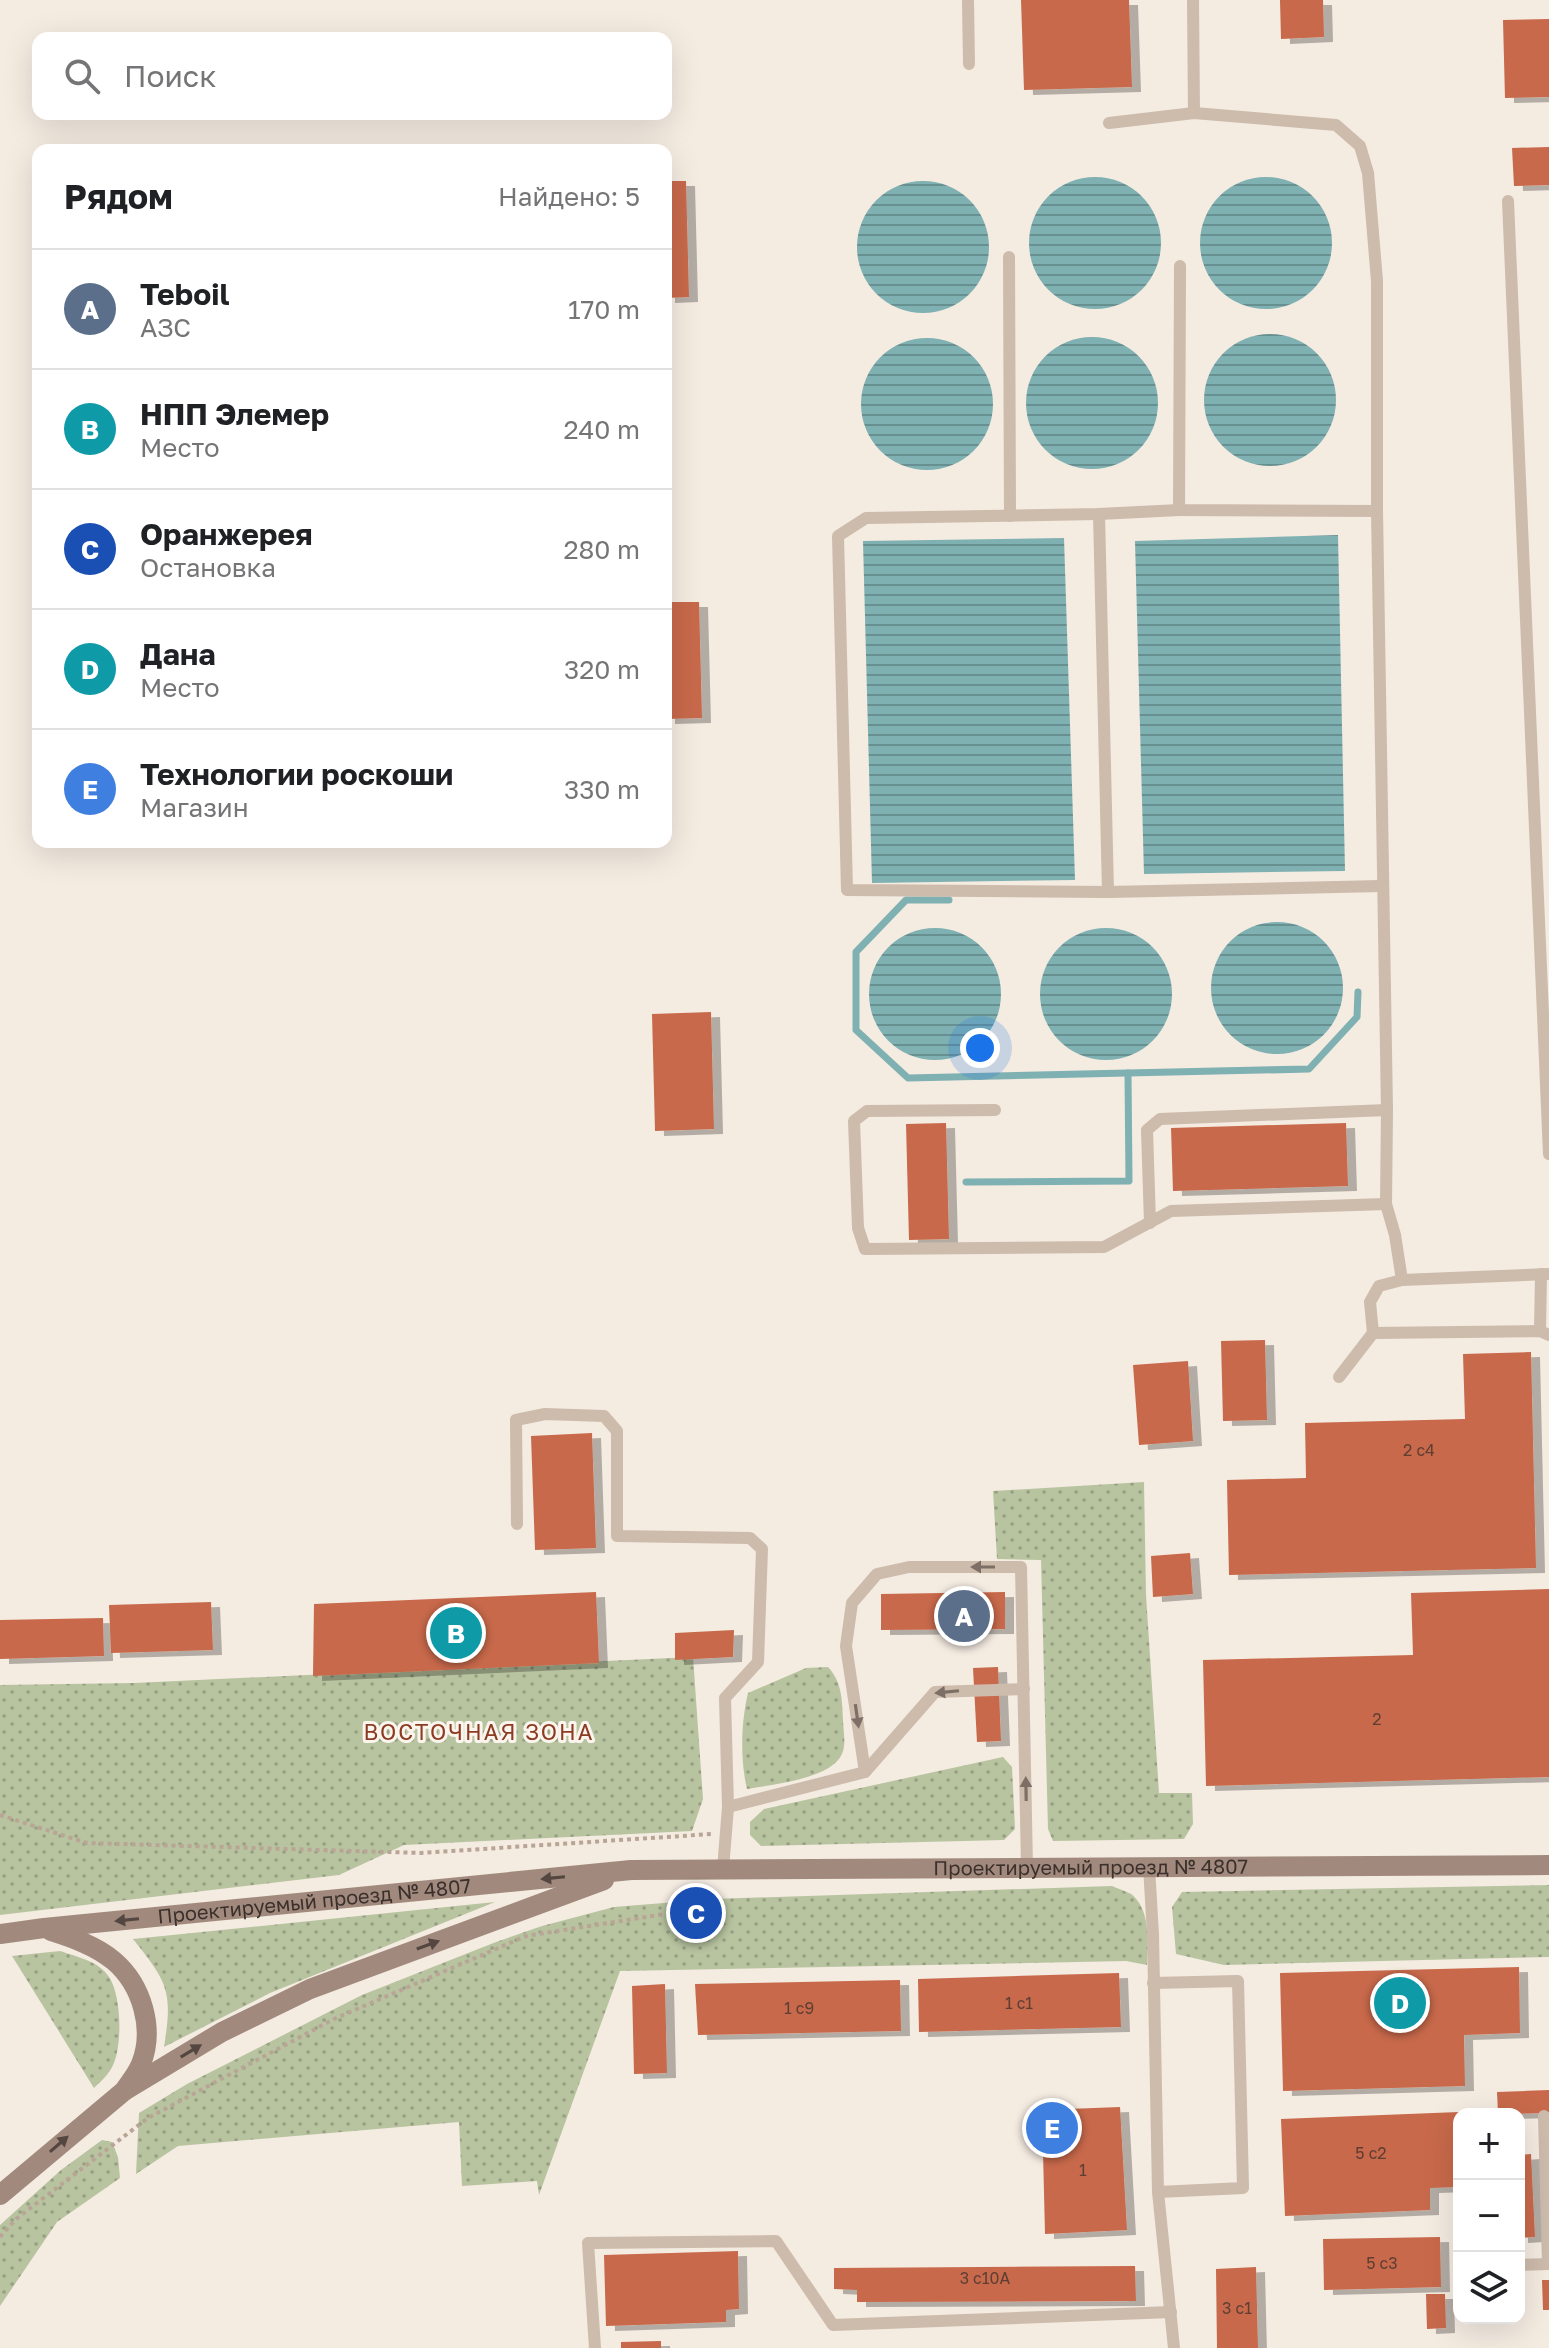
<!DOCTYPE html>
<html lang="ru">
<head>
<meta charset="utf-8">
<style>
  body { margin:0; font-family:"Golos Text",sans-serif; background:#f2f2f2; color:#202124 }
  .controls { position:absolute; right:24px; bottom:24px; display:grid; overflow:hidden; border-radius:16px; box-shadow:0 8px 32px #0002 }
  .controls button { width:72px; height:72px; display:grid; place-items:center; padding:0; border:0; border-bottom:2px solid #e0e0e0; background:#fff; color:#202124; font:40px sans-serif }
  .you { position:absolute; left:980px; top:1048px; width:28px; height:28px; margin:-20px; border:6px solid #fff; border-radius:50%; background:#1a73e8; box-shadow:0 0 0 12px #1a73e833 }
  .badge { display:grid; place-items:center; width:52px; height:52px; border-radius:50%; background:#7c3aed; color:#fff; font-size:26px; font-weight:700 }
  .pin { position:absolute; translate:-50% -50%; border:4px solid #fff; box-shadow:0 2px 8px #0006 }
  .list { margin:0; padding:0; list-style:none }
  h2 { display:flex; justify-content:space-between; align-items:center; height:104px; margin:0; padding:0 32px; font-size:34px }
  h2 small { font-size:26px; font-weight:400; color:#757577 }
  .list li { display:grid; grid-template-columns:52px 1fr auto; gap:24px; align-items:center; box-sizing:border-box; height:120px; padding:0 32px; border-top:2px solid #e0e0e0 }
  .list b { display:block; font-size:30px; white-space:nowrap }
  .list p { margin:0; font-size:26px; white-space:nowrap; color:#757577 }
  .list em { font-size:26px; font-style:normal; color:#757577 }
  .icon { flex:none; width:44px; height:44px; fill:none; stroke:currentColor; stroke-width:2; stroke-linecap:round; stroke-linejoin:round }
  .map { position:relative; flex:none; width:1549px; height:2348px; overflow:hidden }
  .search { position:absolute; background:#fff; box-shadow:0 8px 32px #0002; left:32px; top:32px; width:640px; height:88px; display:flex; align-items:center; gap:20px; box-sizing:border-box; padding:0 28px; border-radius:16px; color:#757577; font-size:30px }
  .panel { position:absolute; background:#fff; box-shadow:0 8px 32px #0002; left:32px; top:144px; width:640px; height:704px; border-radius:16px }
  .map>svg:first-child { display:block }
  .grass { fill:url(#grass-dots) }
  .water { fill:url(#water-rules) }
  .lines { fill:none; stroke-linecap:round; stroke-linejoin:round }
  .stream { stroke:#7fb0b2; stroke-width:7 }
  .building { fill:#c8694b; filter:url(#shadow) }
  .path { stroke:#b9a596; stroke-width:4; stroke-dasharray:4 4; stroke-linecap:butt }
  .lane { stroke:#cdbbac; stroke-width:12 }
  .secondary { stroke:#a18a7d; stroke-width:20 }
  .oneway { fill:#7d6f65 }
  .oneway2 { fill:#544640 }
  .labels { text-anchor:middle; stroke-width:6; stroke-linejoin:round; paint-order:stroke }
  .number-label { font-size:16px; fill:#5e3e33 }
  .street-label { font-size:20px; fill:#3b302b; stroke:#fbf5ee }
  .neighbourhood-label { font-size:22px; letter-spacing:2px; fill:#8c3b22; stroke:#fbf5ee }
</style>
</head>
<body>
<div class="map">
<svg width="1549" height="2348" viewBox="0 0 1549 2348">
  <defs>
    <pattern id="grass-dots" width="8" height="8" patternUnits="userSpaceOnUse" patternTransform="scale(2)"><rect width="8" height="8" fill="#b8c4a0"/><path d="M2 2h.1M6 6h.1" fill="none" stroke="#97a083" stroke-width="1.8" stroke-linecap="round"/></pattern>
    <pattern id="water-rules" width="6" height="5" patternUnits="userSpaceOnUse" patternTransform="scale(2)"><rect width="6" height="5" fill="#7fb0b2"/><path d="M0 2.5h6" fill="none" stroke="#699091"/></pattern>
    <filter id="shadow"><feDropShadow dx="9" dy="5" stdDeviation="0" flood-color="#0004"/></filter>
  </defs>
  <rect width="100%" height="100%" fill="#f4ebe1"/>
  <g class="grass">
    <path d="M 1144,1482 L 1146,1595 L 1159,1793 L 1192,1793 L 1193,1824 L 1184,1839 L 1053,1841 L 1048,1829 L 1041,1560 L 997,1559 L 993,1491 Z"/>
    <path d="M 693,1657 L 703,1799 L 692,1831 L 404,1845 L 339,1875 L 0,1915 L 0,1685 L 134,1683 Z"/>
    <path d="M 828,1667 C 842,1682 842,1699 843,1720 C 843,1729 846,1742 843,1751 C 835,1779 773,1784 747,1789 C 740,1760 741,1722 748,1693 L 806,1668 Z"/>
    <path d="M 1003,1757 L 1012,1767 L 1015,1829 L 1004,1840 L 761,1846 L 750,1835 L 750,1822 L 764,1809 Z"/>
    <path d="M 1549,1885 L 1549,1957 L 1224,1965 L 1176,1954 L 1172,1907 L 1182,1892 Z"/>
    <path d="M 1112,1886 C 1118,1889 1126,1891 1131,1894 C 1151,1909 1148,1944 1147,1965 L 1126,1961 L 620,1971 L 539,2195 L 537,2181 L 462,2186 L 459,2122 L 178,2146 L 136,2174 L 139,2113 L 187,2084 L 362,1995 L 496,1942 L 542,1926 L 614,1907 L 713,1899 Z"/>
    <path d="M 495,1902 L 270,1993 L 164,2047 C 173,1991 168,1983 133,1939 Z"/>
    <path d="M 60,1951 C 77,1957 99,1961 109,1977 C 122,1996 123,2050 111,2069 C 107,2076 100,2082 94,2088 L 12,1956 Z"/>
    <path d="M 102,2140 L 112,2142 L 118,2157 L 120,2178 L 57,2222 L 0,2306 L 0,2225 L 61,2170 Z"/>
  </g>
  <g class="water">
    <circle cx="1095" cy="243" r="66"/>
    <circle cx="1266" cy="243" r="66"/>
    <circle cx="923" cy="247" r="66"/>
    <circle cx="1270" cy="400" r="66"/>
    <circle cx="1092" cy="403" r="66"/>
    <circle cx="927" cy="404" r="66"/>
    <path d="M 1338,535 L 1345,871 L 1144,874 L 1135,541 Z"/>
    <path d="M 1064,538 L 1075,880 L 872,883 L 863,541 Z"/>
    <circle cx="1277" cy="988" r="66"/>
    <circle cx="1106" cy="994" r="66"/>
    <circle cx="935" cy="994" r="66"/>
  </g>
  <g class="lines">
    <g class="stream">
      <path d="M 949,900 L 906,900 L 856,952 L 856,1030 L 908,1078 L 1309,1069 L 1357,1017 L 1358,992"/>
      <path d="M 966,1182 L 1129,1181 L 1128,1073"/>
    </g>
  </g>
  <g class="building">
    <path d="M 1021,0 L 1129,0 L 1132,87 L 1024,90 Z"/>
    <path d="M 1280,0 L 1323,0 L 1324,37 L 1281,39 Z"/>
    <path d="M 1549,19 L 1549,97 L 1505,98 L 1503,20 Z"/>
    <path d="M 1549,147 L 1549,185 L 1514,186 L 1512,148 Z"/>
    <path d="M 666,181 L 686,181 L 689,297 L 666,298 Z"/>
    <path d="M 666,602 L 699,602 L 702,718 L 666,719 Z"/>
    <path d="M 711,1012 L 714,1129 L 655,1131 L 652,1014 Z"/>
    <path d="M 946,1123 L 949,1239 L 909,1240 L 906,1124 Z"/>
    <path d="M 1346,1123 L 1348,1186 L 1173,1191 L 1171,1128 Z"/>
    <path d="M 1265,1340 L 1267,1420 L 1223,1421 L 1221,1341 Z"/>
    <path d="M 1531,1352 L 1536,1568 L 1229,1575 L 1227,1480 L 1306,1478 L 1305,1423 L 1465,1419 L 1463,1354 Z"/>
    <path d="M 1188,1361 L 1193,1441 L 1139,1445 L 1133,1365 Z"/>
    <path d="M 592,1433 L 596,1548 L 535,1550 L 531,1436 Z"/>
    <path d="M 1190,1553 L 1193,1594 L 1153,1597 L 1151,1556 Z"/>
    <path d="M 1549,1589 L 1549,1777 L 1206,1786 L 1203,1660 L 1413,1655 L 1411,1593 Z"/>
    <path d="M 596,1592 L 599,1663 L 313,1676 L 314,1604 Z"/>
    <path d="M 1005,1592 L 1005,1629 L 881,1630 L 881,1594 Z"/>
    <path d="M 211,1602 L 213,1650 L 111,1653 L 109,1605 Z"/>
    <path d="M 103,1618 L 104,1656 L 0,1659 L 0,1620 Z"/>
    <path d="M 734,1630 L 733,1657 L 675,1660 L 675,1633 Z"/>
    <path d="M 998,1667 L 1001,1741 L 977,1742 L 973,1668 Z"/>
    <path d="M 1519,1967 L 1520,2033 L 1464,2035 L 1465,2086 L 1283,2091 L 1280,1973 Z"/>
    <path d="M 1119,1973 L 1121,2027 L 919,2032 L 918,1979 Z"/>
    <path d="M 900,1980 L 901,2031 L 698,2035 L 695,1984 Z"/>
    <path d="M 665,1984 L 667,2073 L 634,2074 L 632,1986 Z"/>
    <path d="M 1549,2090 L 1549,2113 L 1498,2114 L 1497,2092 Z"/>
    <path d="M 1120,2107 L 1127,2230 L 1045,2234 L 1042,2110 Z"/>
    <path d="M 1459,2112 L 1459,2187 L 1430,2188 L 1430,2210 L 1285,2216 L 1281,2119 Z"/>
    <path d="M 1531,2154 L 1535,2237 L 1519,2238 L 1519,2155 Z"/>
    <path d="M 1440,2237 L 1441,2287 L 1324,2290 L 1323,2239 Z"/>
    <path d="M 738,2251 L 739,2309 L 726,2310 L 726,2322 L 606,2326 L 604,2255 Z"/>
    <path d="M 1135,2266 L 1136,2301 L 857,2302 L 857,2290 L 834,2289 L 834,2268 Z"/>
    <path d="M 1256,2267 L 1258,2348 L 1217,2348 L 1216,2269 Z"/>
    <path d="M 1542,2280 L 1549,2280 L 1549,2310 L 1543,2310 Z"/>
    <path d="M 1426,2294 L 1445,2294 L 1446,2328 L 1427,2329 Z"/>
    <path d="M 661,2341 L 661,2348 L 621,2348 L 621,2342 Z"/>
  </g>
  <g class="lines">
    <g class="path">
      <path d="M 0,1815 L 87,1843 L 421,1853 L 712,1834"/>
      <path d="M 0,2237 L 16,2219 L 148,2118 L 334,2019 L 526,1936 L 665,1914"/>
    </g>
    <g class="lane">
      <path d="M 968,0 L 969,64"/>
      <path d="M 1193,0 L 1194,113"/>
      <path d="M 1109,123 L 1194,113 L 1336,125 L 1360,146 L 1368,173 L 1377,281 L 1377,511 L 1387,1110 L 1386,1204 L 1395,1235 L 1402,1280"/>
      <path d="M 1508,201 L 1549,1154"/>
      <path d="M 1009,257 L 1010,516"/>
      <path d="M 1180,266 L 1179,510 L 1377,511"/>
      <path d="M 1179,510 L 1099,514 L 866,518 L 838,536 L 847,890 L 1108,892 L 1381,886"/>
      <path d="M 1099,514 L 1108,892"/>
      <path d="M 995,1110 L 867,1111 L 854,1121 L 858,1228 L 865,1249 L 1104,1247 L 1171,1211 L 1386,1204"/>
      <path d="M 1150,1223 L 1147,1130 L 1160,1119 L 1387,1110"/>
      <path d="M 1549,1274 L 1402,1280 L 1379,1286 L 1370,1302 L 1373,1333 L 1540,1331 L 1549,1335"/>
      <path d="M 1540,1331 L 1541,1274"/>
      <path d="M 1339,1377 L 1373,1333"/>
      <path d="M 517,1524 L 516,1420 L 545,1414 L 604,1416 L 617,1431 L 617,1536 L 750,1538 L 762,1549 L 758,1662 L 725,1698 L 728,1807 L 723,1869"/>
      <path d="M 865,1772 L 935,1692 L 1024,1689"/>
      <path d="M 728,1807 L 865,1772 L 846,1646 L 852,1603 L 877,1574 L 909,1567 L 1021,1567 L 1027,1867"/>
      <path d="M 1149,1866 L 1153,1935 L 1158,2192 L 1174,2348"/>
      <path d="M 1153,1983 L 1238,1981 L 1243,2188 L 1158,2192"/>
      <path d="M 1544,2116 L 1548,2264"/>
      <path d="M 1519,2265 L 1549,2264"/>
      <path d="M 595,2348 L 588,2243 L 776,2241 L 833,2325 L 1171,2312"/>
    </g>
    <g class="secondary">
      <path id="s1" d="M 0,1934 L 44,1928 L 631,1870 L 1549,1865"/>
      <path d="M 124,2091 L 222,2032 L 310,1989 L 604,1880"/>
      <path d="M 0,2195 L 124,2091 C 130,2082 137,2074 141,2064 C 155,2029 142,1985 114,1961 C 96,1946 73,1938 51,1931"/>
    </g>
  </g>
  <defs><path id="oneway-solid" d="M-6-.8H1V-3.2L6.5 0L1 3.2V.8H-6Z" transform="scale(2)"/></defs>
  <g class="oneway">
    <use href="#oneway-solid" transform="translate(983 1567) rotate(-180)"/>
    <use href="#oneway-solid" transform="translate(947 1692) rotate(174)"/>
    <use href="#oneway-solid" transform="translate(857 1716) rotate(82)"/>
    <use href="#oneway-solid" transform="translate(1026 1789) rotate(-91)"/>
  </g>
  <g class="oneway2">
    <use href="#oneway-solid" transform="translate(553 1878) rotate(174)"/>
    <use href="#oneway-solid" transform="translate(127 1920) rotate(174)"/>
    <use href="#oneway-solid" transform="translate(428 1945) rotate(-20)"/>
    <use href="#oneway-solid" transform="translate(191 2051) rotate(-31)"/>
    <use href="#oneway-solid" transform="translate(59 2144) rotate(-41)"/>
  </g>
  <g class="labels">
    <g class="number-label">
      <text x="1419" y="1456">2 с4</text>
      <text x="1377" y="1725">2</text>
      <text x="1019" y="2009">1 с1</text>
      <text x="799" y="2014">1 с9</text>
      <text x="1371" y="2159">5 с2</text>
      <text x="1083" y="2176">1</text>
      <text x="1382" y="2269">5 с3</text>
      <text x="985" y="2284">3 с10А</text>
      <text x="1237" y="2314">3 с1</text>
    </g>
    <g class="street-label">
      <text dy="7" stroke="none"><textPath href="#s1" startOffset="1094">Проектируемый проезд № 4807</textPath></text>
      <text dy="7" stroke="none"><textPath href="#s1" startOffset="316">Проектируемый проезд № 4807</textPath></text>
    </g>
    <g class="neighbourhood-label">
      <text x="479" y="1740">ВОСТОЧНАЯ ЗОНА</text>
    </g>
  </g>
</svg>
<div class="controls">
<button>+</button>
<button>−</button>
<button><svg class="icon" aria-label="layers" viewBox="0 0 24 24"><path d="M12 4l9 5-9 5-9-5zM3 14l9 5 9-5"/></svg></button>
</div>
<div class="you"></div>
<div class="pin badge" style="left:964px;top:1616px;background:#5c6f8a">A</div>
<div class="pin badge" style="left:456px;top:1633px;background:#0f9aa8">B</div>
<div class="pin badge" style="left:696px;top:1913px;background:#1a4fb4">C</div>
<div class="pin badge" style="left:1400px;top:2003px;background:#0f9aa8">D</div>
<div class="pin badge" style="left:1052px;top:2128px;background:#3f7fe0">E</div>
<div class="search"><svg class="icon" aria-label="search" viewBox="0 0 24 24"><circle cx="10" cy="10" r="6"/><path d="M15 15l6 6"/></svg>Поиск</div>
<section class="panel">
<h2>Рядом<small>Найдено: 5</small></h2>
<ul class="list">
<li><span class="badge" style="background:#5c6f8a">A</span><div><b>Teboil</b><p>АЗС</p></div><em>170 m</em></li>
<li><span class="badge" style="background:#0f9aa8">B</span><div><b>НПП Элемер</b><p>Место</p></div><em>240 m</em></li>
<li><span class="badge" style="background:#1a4fb4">C</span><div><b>Оранжерея</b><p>Остановка</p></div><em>280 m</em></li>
<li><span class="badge" style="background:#0f9aa8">D</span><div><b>Дана</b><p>Место</p></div><em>320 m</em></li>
<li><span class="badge" style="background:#3f7fe0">E</span><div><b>Технологии роскоши</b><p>Магазин</p></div><em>330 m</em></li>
</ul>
</section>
</div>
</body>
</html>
